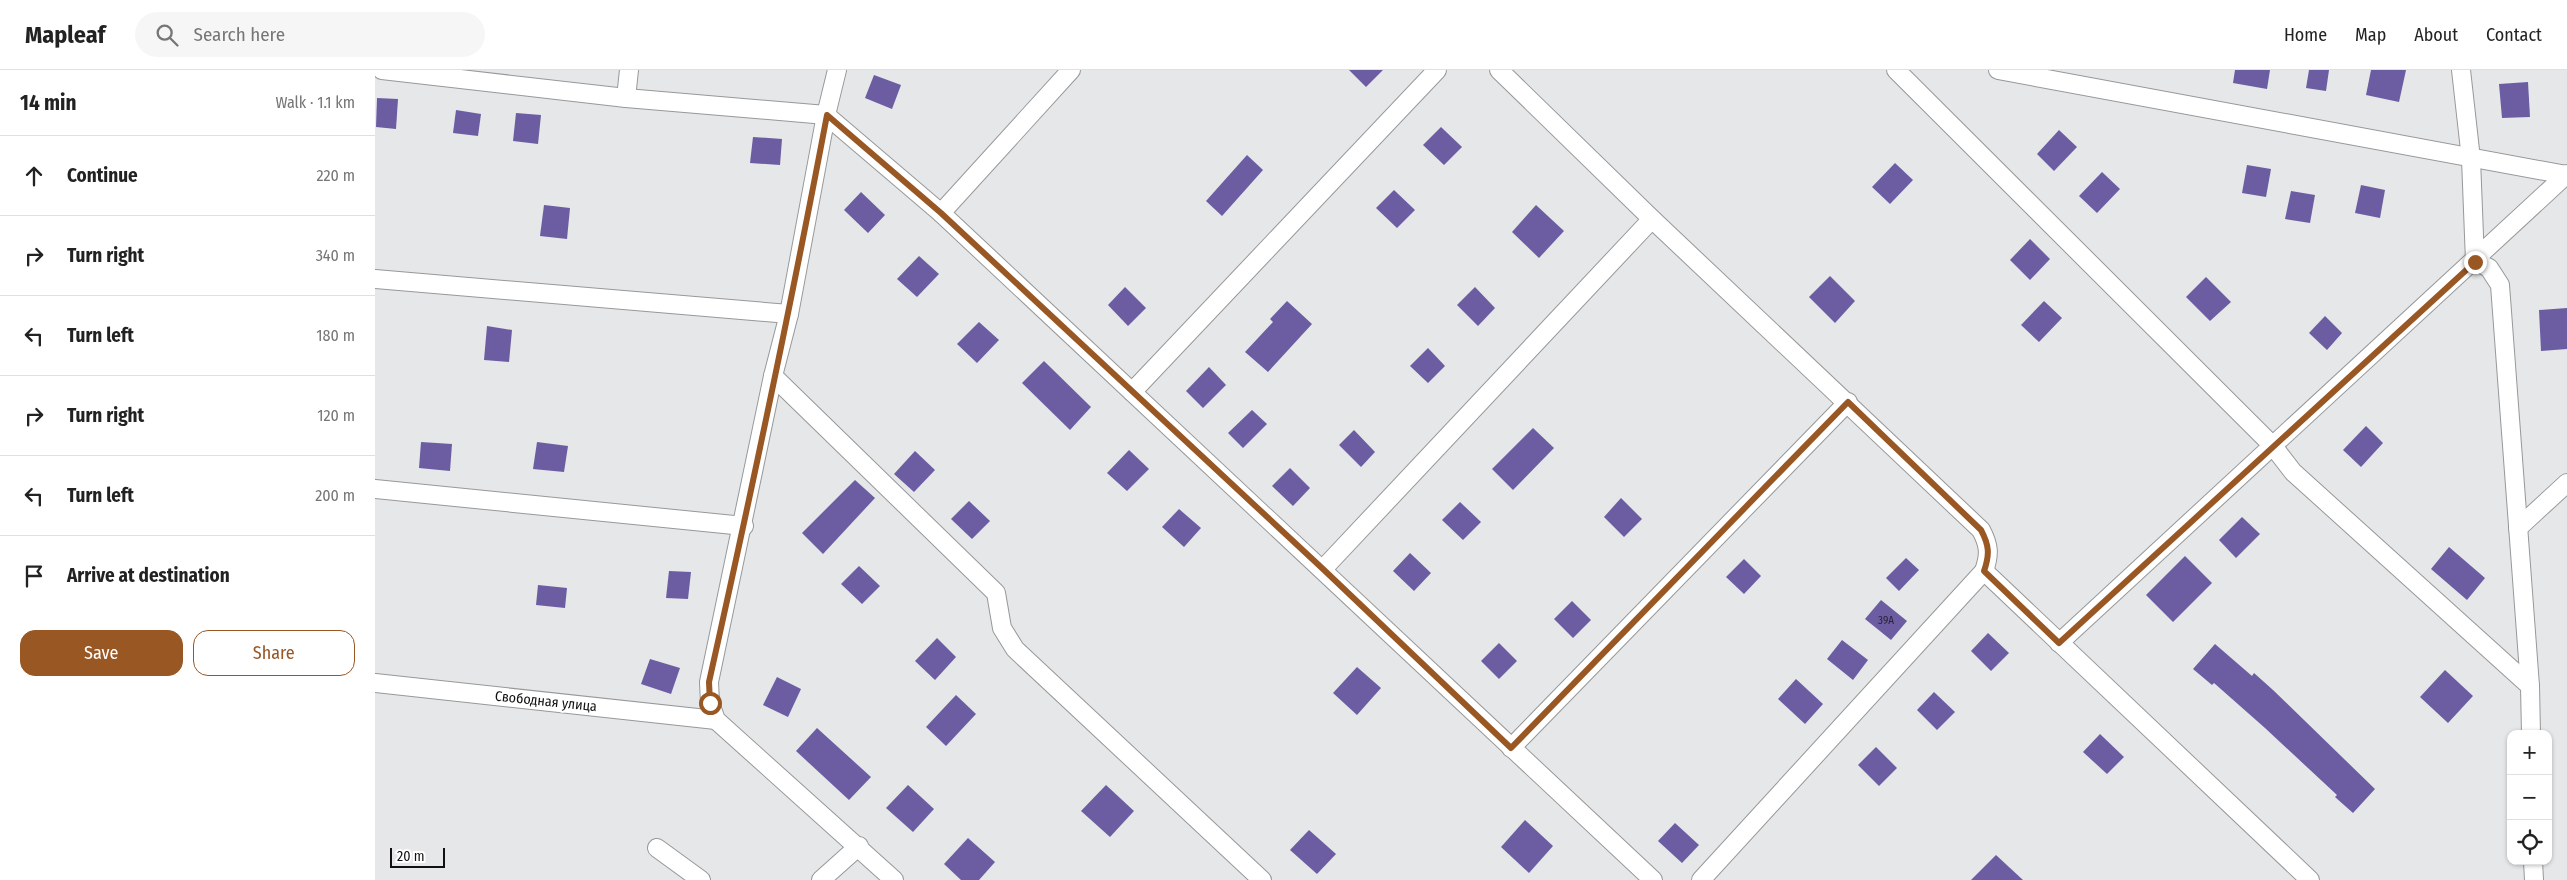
<!DOCTYPE html>
<html lang="en">
<head>
<meta charset="utf-8">
<style>
  body { margin:0; font-family:"Fira Sans Condensed",sans-serif; background:#f6f6f6; color:#222 }
  .controls { position:absolute; right:15px; bottom:15px; display:grid; overflow:hidden; border-radius:10px; box-shadow:0 1px 4px #0004 }
  .controls button { width:45px; height:45px; display:grid; place-items:center; padding:0; border:0; border-bottom:1px solid #e0e0e0; background:#fff; color:#222; font:25px sans-serif }
  .scale { position:absolute; left:15px; bottom:12px; width:55px; box-sizing:border-box; padding-left:5px; border:2px solid #111112; border-top:0; font-size:14px; line-height:18px; white-space:nowrap; color:#111112; -webkit-text-stroke:4px #fff; paint-order:stroke }
  .stop { position:absolute; width:15px; height:15px; margin:-11px; border:4px solid #995724; border-radius:50%; background:#fff }
  .stop.end { background:#995724; border-color:#fff; box-shadow:0 1px 5px #0008 }
  .list { margin:0; padding:0; list-style:none }
  h2 { display:flex; justify-content:space-between; align-items:center; height:65px; margin:0; padding:0 20px; font-size:21px }
  h2 small { font-size:16px; font-weight:400; color:#767676 }
  .list li { display:grid; grid-template-columns:32px 1fr auto; gap:15px; align-items:center; box-sizing:border-box; height:80px; padding:0 20px; border-top:1px solid #e0e0e0 }
  .list b { display:block; font-size:19px; white-space:nowrap }
  .list em { font-size:16px; font-style:normal; color:#767676 }
  .actions { display:flex; gap:10px; padding:15px 20px }
  .actions a { flex:1; padding:11px 0; border:1px solid #995724; border-radius:15px; text-align:center; font-size:18px; color:#995724 }
  .actions .main { background:#995724; color:#fff }
  .icon { flex:none; width:28px; height:28px; fill:none; stroke:currentColor; stroke-width:2; stroke-linecap:round; stroke-linejoin:round }
  .map { position:relative; flex:none; width:2192px; height:810px; overflow:hidden }
  header { display:flex; align-items:center; gap:30px; box-sizing:border-box; height:70px; padding:0 25px; background:#fff; border-bottom:1px solid #e0e0e0 }
  header strong { font-size:24px }
  nav { display:flex; gap:28px; margin-inline-start:auto; font-size:18px }
  .search { width:350px; height:45px; background:#f6f6f6; display:flex; align-items:center; gap:12px; box-sizing:border-box; padding:0 18px; border-radius:28px; color:#767676; font-size:19px }
  main { display:flex }
  aside { flex:1; background:#fff }
  .map>svg:first-child { display:block }
  .building { fill:#6c5da2 }
  .lines { fill:none; stroke-linecap:round; stroke-linejoin:round }
  .minor-casing { stroke:#96989a; stroke-width:20 }
  .minor { stroke:#fff; stroke-width:18 }
  .route { stroke:#995724; stroke-width:6 }
  .labels { text-anchor:middle; stroke-width:4; stroke-linejoin:round; paint-order:stroke }
  .number-label { font-size:11px; fill:#282436 }
  .street-label { font-size:14px; fill:#111112; stroke:#fff }
</style>
</head>
<body>
<header>
<strong>Mapleaf</strong>
<div class="search"><svg class="icon" aria-label="search" viewBox="0 0 24 24"><circle cx="10" cy="10" r="6"/><path d="M15 15l6 6"/></svg>Search here</div>
<nav><a>Home</a><a>Map</a><a>About</a><a>Contact</a></nav>
</header>
<main>
<aside>
<h2>14 min<small>Walk · 1.1 km</small></h2>
<ul class="list">
<li><svg class="icon" aria-label="ahead" viewBox="0 0 24 24"><path d="M12 20V5M6 11l6-6 6 6"/></svg><div><b>Continue</b></div><em>220 m</em></li>
<li><svg class="icon" aria-label="right" viewBox="0 0 24 24"><path d="M7 20v-9h11M14 6l5 5-5 5"/></svg><div><b>Turn right</b></div><em>340 m</em></li>
<li><svg class="icon" aria-label="left" viewBox="0 0 24 24"><path d="M17 20v-9H6M10 6l-5 5 5 5"/></svg><div><b>Turn left</b></div><em>180 m</em></li>
<li><svg class="icon" aria-label="right" viewBox="0 0 24 24"><path d="M7 20v-9h11M14 6l5 5-5 5"/></svg><div><b>Turn right</b></div><em>120 m</em></li>
<li><svg class="icon" aria-label="left" viewBox="0 0 24 24"><path d="M17 20v-9H6M10 6l-5 5 5 5"/></svg><div><b>Turn left</b></div><em>200 m</em></li>
<li><svg class="icon" aria-label="arrive" viewBox="0 0 24 24"><path d="M6 21V4h12l-3 4 3 4H6"/></svg><div><b>Arrive at destination</b></div></li>
</ul>
<div class="actions"><a class="main">Save</a><a>Share</a></div>
</aside>
<div class="map">
<svg width="2192" height="810" viewBox="0 0 2192 810">
  <rect width="100%" height="100%" fill="#e5e7e9"/>
  <g class="building">
    <path d="M 974,0 L 1008,0 L 991,17 Z"/>
    <path d="M 1860,0 L 1895,0 L 1892,19 L 1858,13 Z"/>
    <path d="M 1934,0 L 1954,0 L 1951,21 L 1931,18 Z"/>
    <path d="M 1996,0 L 2031,0 L 2024,32 L 1991,25 Z"/>
    <path d="M 499,5 L 526,15 L 517,39 L 490,28 Z"/>
    <path d="M 2153,12 L 2155,47 L 2127,48 L 2124,14 Z"/>
    <path d="M 2,28 L 23,29 L 21,59 L 1,57 Z"/>
    <path d="M 81,40 L 106,44 L 103,66 L 78,63 Z"/>
    <path d="M 141,43 L 166,45 L 163,74 L 138,71 Z"/>
    <path d="M 1066,57 L 1087,77 L 1069,95 L 1048,75 Z"/>
    <path d="M 1684,60 L 1702,77 L 1679,101 L 1662,84 Z"/>
    <path d="M 378,67 L 407,69 L 405,95 L 375,93 Z"/>
    <path d="M 872,85 L 888,100 L 847,146 L 831,131 Z"/>
    <path d="M 1520,93 L 1538,110 L 1515,134 L 1497,117 Z"/>
    <path d="M 1872,95 L 1896,99 L 1891,127 L 1867,123 Z"/>
    <path d="M 1727,102 L 1745,119 L 1722,143 L 1704,126 Z"/>
    <path d="M 1986,115 L 2010,120 L 2005,148 L 1980,143 Z"/>
    <path d="M 1019,120 L 1040,140 L 1022,158 L 1001,138 Z"/>
    <path d="M 1916,121 L 1940,125 L 1935,153 L 1910,149 Z"/>
    <path d="M 486,122 L 510,145 L 493,163 L 469,140 Z"/>
    <path d="M 169,135 L 195,138 L 192,169 L 165,166 Z"/>
    <path d="M 1161,135 L 1189,161 L 1164,188 L 1137,162 Z"/>
    <path d="M 1655,169 L 1675,189 L 1655,210 L 1635,190 Z"/>
    <path d="M 544,186 L 564,204 L 542,227 L 522,209 Z"/>
    <path d="M 1455,206 L 1480,231 L 1460,253 L 1434,227 Z"/>
    <path d="M 1831,207 L 1856,232 L 1835,251 L 1811,227 Z"/>
    <path d="M 750,217 L 771,238 L 753,256 L 733,235 Z"/>
    <path d="M 1100,217 L 1120,238 L 1103,256 L 1082,235 Z"/>
    <path d="M 912,231 L 937,254 L 893,302 L 870,282 L 898,252 L 895,249 Z"/>
    <path d="M 1669,231 L 1687,248 L 1664,272 L 1646,255 Z"/>
    <path d="M 2192,238 L 2192,279 L 2166,281 L 2164,240 Z"/>
    <path d="M 1950,246 L 1967,263 L 1952,280 L 1934,263 Z"/>
    <path d="M 604,252 L 624,270 L 602,293 L 582,274 Z"/>
    <path d="M 112,256 L 137,260 L 134,292 L 109,290 Z"/>
    <path d="M 1053,278 L 1070,296 L 1053,313 L 1035,296 Z"/>
    <path d="M 669,291 L 716,337 L 695,360 L 647,313 Z"/>
    <path d="M 834,297 L 851,315 L 828,338 L 811,321 Z"/>
    <path d="M 877,340 L 892,354 L 868,378 L 853,363 Z"/>
    <path d="M 1991,356 L 2008,373 L 1986,397 L 1968,380 Z"/>
    <path d="M 1158,358 L 1179,378 L 1138,420 L 1117,399 Z"/>
    <path d="M 979,360 L 1000,382 L 986,397 L 964,375 Z"/>
    <path d="M 46,372 L 77,374 L 75,401 L 44,398 Z"/>
    <path d="M 162,372 L 193,376 L 189,402 L 158,399 Z"/>
    <path d="M 754,380 L 774,399 L 752,421 L 732,403 Z"/>
    <path d="M 540,381 L 560,400 L 539,422 L 519,404 Z"/>
    <path d="M 915,398 L 935,418 L 918,436 L 897,416 Z"/>
    <path d="M 480,410 L 500,428 L 448,484 L 427,463 Z"/>
    <path d="M 1246,428 L 1267,449 L 1249,467 L 1229,447 Z"/>
    <path d="M 594,431 L 615,451 L 597,469 L 576,449 Z"/>
    <path d="M 1085,432 L 1106,452 L 1088,470 L 1067,450 Z"/>
    <path d="M 804,439 L 826,458 L 809,477 L 787,457 Z"/>
    <path d="M 1867,447 L 1885,464 L 1861,488 L 1844,470 Z"/>
    <path d="M 2074,477 L 2110,508 L 2092,530 L 2056,499 Z"/>
    <path d="M 1035,483 L 1056,503 L 1039,521 L 1018,501 Z"/>
    <path d="M 1810,486 L 1837,513 L 1798,552 L 1771,525 Z"/>
    <path d="M 1531,488 L 1544,500 L 1524,521 L 1511,508 Z"/>
    <path d="M 1369,489 L 1386,506 L 1369,524 L 1351,507 Z"/>
    <path d="M 484,496 L 505,516 L 487,534 L 466,514 Z"/>
    <path d="M 294,501 L 316,502 L 313,529 L 291,528 Z"/>
    <path d="M 163,515 L 192,518 L 190,538 L 161,535 Z"/>
    <path d="M 1506,530 L 1532,551 L 1516,570 L 1490,549 Z"/>
    <path d="M 1197,531 L 1216,550 L 1198,568 L 1179,549 Z"/>
    <path d="M 1613,563 L 1634,583 L 1616,601 L 1596,581 Z"/>
    <path d="M 562,568 L 581,587 L 560,610 L 540,591 Z"/>
    <path d="M 1467,570 L 1493,590 L 1478,610 L 1452,589 Z"/>
    <path d="M 1124,573 L 1142,591 L 1124,609 L 1106,591 Z"/>
    <path d="M 1840,574 L 1877,606 L 1879,603 L 1898,620 L 2000,719 L 1978,743 L 1960,727 L 1962,725 L 1890,658 L 1839,613 L 1837,615 L 1818,599 Z"/>
    <path d="M 275,589 L 305,598 L 296,624 L 266,614 Z"/>
    <path d="M 982,597 L 1006,618 L 982,645 L 958,623 Z"/>
    <path d="M 2070,600 L 2098,626 L 2073,653 L 2045,627 Z"/>
    <path d="M 402,607 L 426,619 L 413,647 L 388,635 Z"/>
    <path d="M 1421,609 L 1448,634 L 1430,654 L 1403,629 Z"/>
    <path d="M 1559,622 L 1580,642 L 1562,660 L 1542,640 Z"/>
    <path d="M 581,625 L 601,644 L 571,676 L 551,657 Z"/>
    <path d="M 442,658 L 496,707 L 474,730 L 421,681 Z"/>
    <path d="M 1725,664 L 1749,687 L 1732,704 L 1708,682 Z"/>
    <path d="M 1501,677 L 1522,698 L 1504,716 L 1483,695 Z"/>
    <path d="M 533,715 L 559,739 L 538,762 L 511,738 Z"/>
    <path d="M 731,715 L 759,741 L 735,767 L 706,741 Z"/>
    <path d="M 1150,750 L 1178,776 L 1154,803 L 1126,777 Z"/>
    <path d="M 1300,753 L 1324,775 L 1307,793 L 1283,771 Z"/>
    <path d="M 934,760 L 961,784 L 942,804 L 915,780 Z"/>
    <path d="M 593,768 L 620,792 L 604,810 L 586,810 L 569,794 Z"/>
    <path d="M 1621,785 L 1648,810 L 1596,810 Z"/>
  </g>
  <g class="lines">
    <defs>
      <g id="minor">
        <path d="M 7,0 L 251,28 L 451,45 L 566,143 L 1278,810"/>
        <path d="M 462,0 L 451,45 L 414,244 L 398,306 L 334,612 L 335,633 L 341,650 L 519,810"/>
        <path d="M 1124,0 L 1277,149 L 1606,460 C 1614,475 1615,484 1609,501 L 1326,810"/>
        <path d="M 1521,0 L 1898,376 L 1918,402 L 2155,616"/>
        <path d="M 1623,0 L 2191,105"/>
        <path d="M 2086,0 L 2096,89 L 2100,191"/>
        <path d="M 251,28 L 254,0"/>
        <path d="M 566,143 L 696,0"/>
        <path d="M 2100,191 L 2114,198 L 2125,215 L 2155,616 L 2156,664"/>
        <path d="M 0,209 L 414,244"/>
        <path d="M 398,306 L 621,523 L 627,558 L 640,579 L 887,810"/>
        <path d="M 757,322 L 1062,0"/>
        <path d="M 0,419 L 369,456"/>
        <path d="M 2143,458 L 2192,413"/>
        <path d="M 948,499 L 1277,149"/>
        <path d="M 1609,501 L 1935,810"/>
        <path d="M 1684,573 L 2192,104"/>
        <path d="M 0,613 L 341,650"/>
        <path d="M 1136,678 L 1473,332"/>
        <path d="M 282,778 L 326,810"/>
        <path d="M 2158,791 L 2159,810"/>
        <path d="M 446,810 L 484,776"/>
      </g>
    </defs>
    <use href="#minor" class="minor-casing"/>
    <use href="#minor" class="minor"/>
  </g>
  <g class="lines">
    <path class="route" d="M 335,633 L 334,612 C 376,424 416,235 452,45 L 566,143 L 948,499 L 1136,678 L 1473,332 L 1606,460 C 1614,475 1615,484 1609,501 L 1684,573 L 2100,192"/>
  </g>
  <g class="labels">
    <g class="number-label">
      <text x="1511" y="554">39А</text>
    </g>
    <g class="street-label">
      <text transform="translate(171 631) rotate(6)" y="5">Свободная улица</text>
    </g>
  </g>
</svg>
<div class="controls">
<button>+</button>
<button>−</button>
<button><svg class="icon" aria-label="locate" viewBox="0 0 24 24"><circle cx="12" cy="12" r="6"/><path d="M12 2v4M12 18v4M2 12h4M18 12h4"/></svg></button>
</div>
<div class="scale">20 m</div>
<div class="stop" style="left:335px;top:633px"></div>
<div class="stop end" style="left:2100px;top:192px"></div>
</div>
</main>
</body>
</html>
